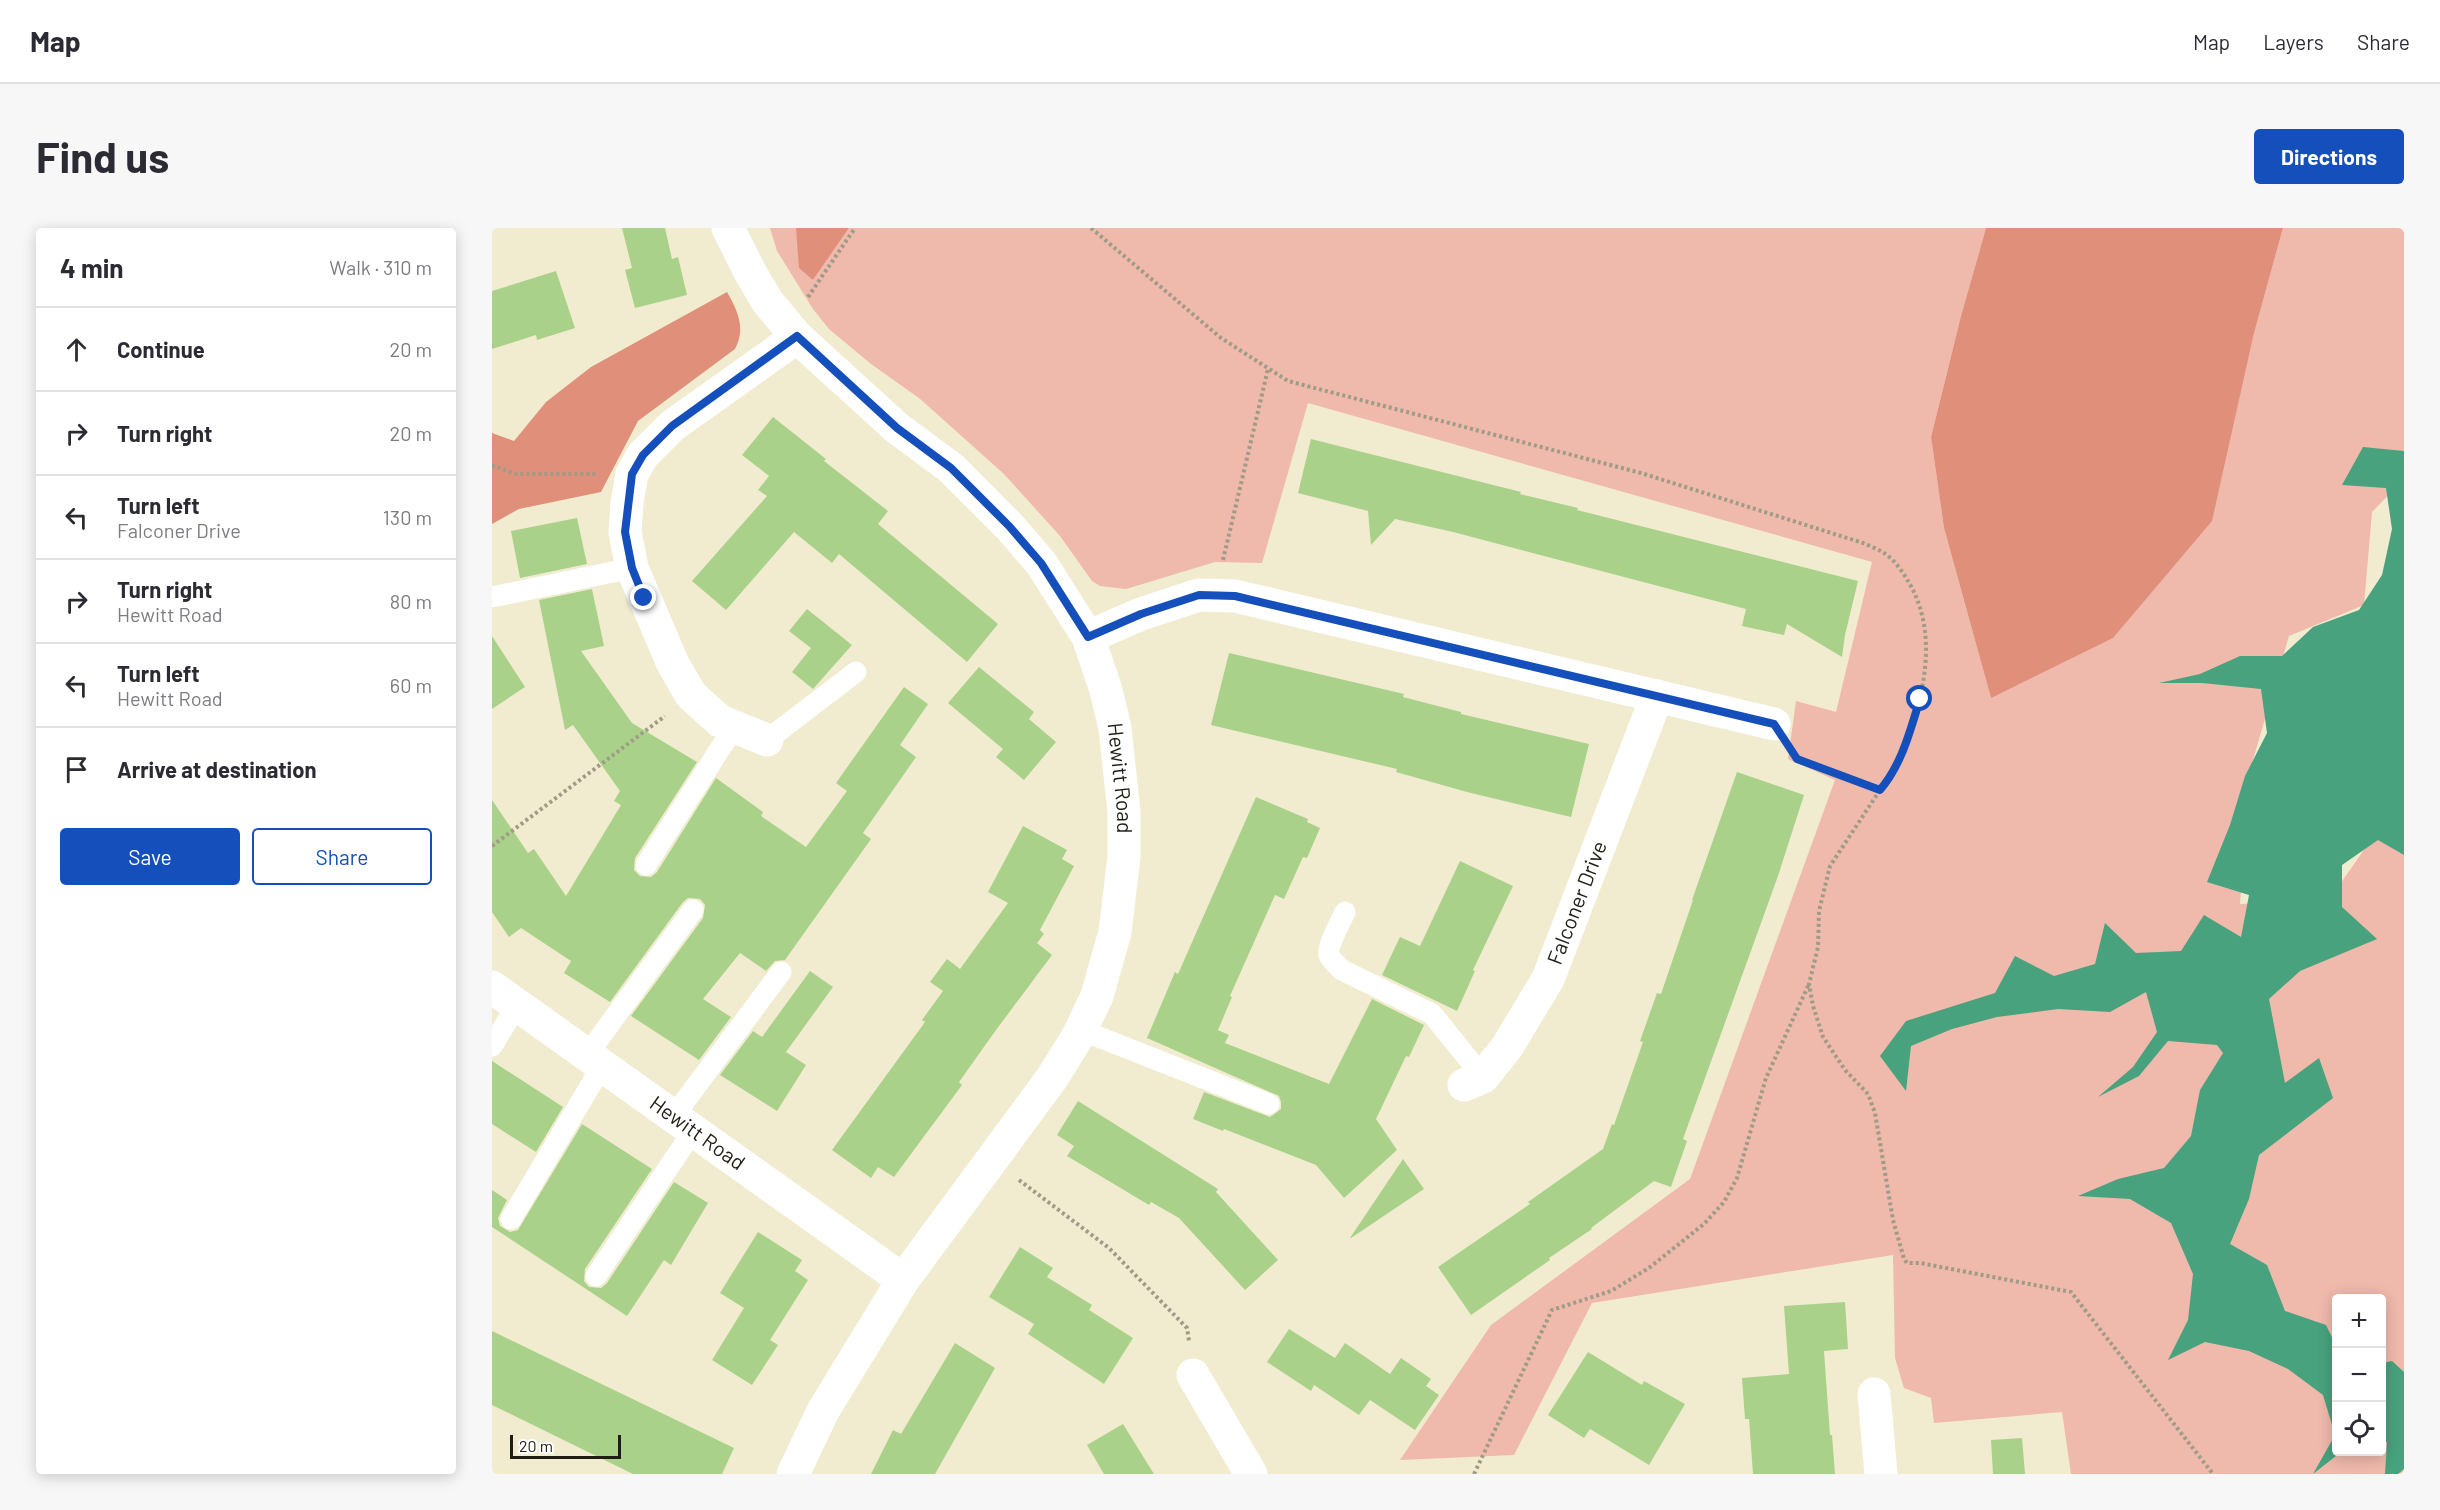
<!DOCTYPE html>
<html lang="en">
<head>
<meta charset="utf-8">
<style>
  body { margin:0; font-family:Barlow,sans-serif; background:#f7f7f7; color:#2b2b33 }
  .controls { position:absolute; right:18px; bottom:18px; display:grid; overflow:hidden; border-radius:6px; box-shadow:0 3px 15px #0003 }
  .controls button { width:54px; height:54px; display:grid; place-items:center; padding:0; border:0; border-bottom:2px solid #e1e1e2; background:#fff; color:#2b2b33; font:30px sans-serif }
  .scale { position:absolute; left:18px; bottom:15px; width:111px; box-sizing:border-box; padding-left:6px; border:3px solid #201e14; border-top:0; font-size:16px; line-height:21px; white-space:nowrap; color:#201e14; -webkit-text-stroke:4px #fff; paint-order:stroke }
  .stop { position:absolute; width:18px; height:18px; margin:-14px; border:4px solid #144fbb; border-radius:50%; background:#fff }
  .stop.end { background:#144fbb; border-color:#fff; box-shadow:0 2px 6px #0008 }
  .list { margin:0; padding:0; list-style:none }
  h2 { display:flex; justify-content:space-between; align-items:center; height:78px; margin:0; padding:0 24px; font-size:26px }
  h2 small { font-size:20px; font-weight:400; color:#7c7c81 }
  .list li { display:grid; grid-template-columns:39px 1fr auto; gap:18px; align-items:center; box-sizing:border-box; height:84px; padding:0 24px; border-top:2px solid #e1e1e2 }
  .list b { display:block; font-size:22px; white-space:nowrap }
  .list p { margin:0; font-size:20px; white-space:nowrap; color:#7c7c81 }
  .list em { font-size:20px; font-style:normal; color:#7c7c81 }
  .actions { display:flex; gap:12px; padding:18px 24px }
  .actions a { flex:1; padding:14px 0; border:2px solid #144fbb; border-radius:6px; text-align:center; font-size:21px; color:#144fbb }
  .actions .main { background:#144fbb; color:#fff }
  .icon { flex:none; width:33px; height:33px; fill:none; stroke:currentColor; stroke-width:2; stroke-linecap:round; stroke-linejoin:round }
  .map { position:relative; flex:none; width:1912px; height:1246px; overflow:hidden; border-radius:6px }
  header { display:flex; align-items:center; gap:36px; box-sizing:border-box; height:84px; padding:0 30px; background:#fff; border-bottom:2px solid #e1e1e2 }
  header strong { font-size:28px }
  nav { display:flex; gap:33px; margin-inline-start:auto; font-size:21px }
  .intro { display:flex; align-items:center; justify-content:space-between; box-sizing:border-box; height:144px; padding:0 36px }
  h1 { margin:0; font-size:42px }
  .button { padding:15px 27px; border-radius:6px; background:#144fbb; color:#fff; font-size:21px; font-weight:700 }
  main { display:flex; gap:36px; padding:0 36px }
  aside { flex:1; background:#fff; border-radius:6px; box-shadow:0 3px 15px #0003 }
  .map>svg:first-child { display:block }
  .green { fill:#efb9ac; fill-rule:evenodd }
  .forest { fill:#e08f7b }
  .water { fill:#48a27d }
  .building { fill:#aad18a }
  .lines { fill:none; stroke-linecap:round; stroke-linejoin:round }
  .path { stroke:#9f9b86; stroke-width:4; stroke-dasharray:3 3; stroke-linecap:butt }
  .lane { stroke:#fff; stroke-width:21 }
  .street { stroke:#fff; stroke-width:33 }
  .route { stroke:#144fbb; stroke-width:8 }
  .labels { text-anchor:middle; stroke-width:6; stroke-linejoin:round; paint-order:stroke }
  .street-label { font-size:21px; fill:#201e14; stroke:#fff }
</style>
</head>
<body>
<header>
<strong>Map</strong>
<nav><a>Map</a><a>Layers</a><a>Share</a></nav>
</header>
<div class="intro"><h1>Find us</h1><a class="button">Directions</a></div>
<main>
<aside>
<h2>4 min<small>Walk · 310 m</small></h2>
<ul class="list">
<li><svg class="icon" aria-label="ahead" viewBox="0 0 24 24"><path d="M12 20V5M6 11l6-6 6 6"/></svg><div><b>Continue</b></div><em>20 m</em></li>
<li><svg class="icon" aria-label="right" viewBox="0 0 24 24"><path d="M7 20v-9h11M14 6l5 5-5 5"/></svg><div><b>Turn right</b></div><em>20 m</em></li>
<li><svg class="icon" aria-label="left" viewBox="0 0 24 24"><path d="M17 20v-9H6M10 6l-5 5 5 5"/></svg><div><b>Turn left</b><p>Falconer Drive</p></div><em>130 m</em></li>
<li><svg class="icon" aria-label="right" viewBox="0 0 24 24"><path d="M7 20v-9h11M14 6l5 5-5 5"/></svg><div><b>Turn right</b><p>Hewitt Road</p></div><em>80 m</em></li>
<li><svg class="icon" aria-label="left" viewBox="0 0 24 24"><path d="M17 20v-9H6M10 6l-5 5 5 5"/></svg><div><b>Turn left</b><p>Hewitt Road</p></div><em>60 m</em></li>
<li><svg class="icon" aria-label="arrive" viewBox="0 0 24 24"><path d="M6 21V4h12l-3 4 3 4H6"/></svg><div><b>Arrive at destination</b></div></li>
</ul>
<div class="actions"><a class="main">Save</a><a>Share</a></div>
</aside>
<div class="map">
<svg width="1912" height="1246" viewBox="0 0 1912 1246">
  <rect width="100%" height="100%" fill="#f1eccf"/>
  <path class="green" d="M 278,0 L 304,0 L 321,52 L 357,0 L 1494,0 L 1469,88 L 1439,209 L 1452,300 L 1499,470 L 1761,109 L 1791,0 L 1912,0 L 1912,251 L 1880,284 L 1872,377 L 1797,408 L 1758,542 L 1748,676 L 1837,672 L 1906,573 L 1912,558 L 1912,1246 L 1579,1246 L 1570,1184 L 1442,1195 L 1439,1170 L 1412,1160 L 1403,1130 L 1401,1027 L 1100,1075 L 1022,1227 L 908,1232 L 999,1097 L 1198,951 L 1343,552 L 1296,531 L 1304,473 L 1344,484 L 1380,334 L 816,175 L 770,335 L 723,334 L 634,361 L 608,358 L 600,353 L 568,308 L 512,246 L 427,170 L 379,136 L 337,101 L 321,81 L 285,23 ZM 1844,1070 L 1890,1070 L 1890,1224 L 1844,1224 Z"/>
  <g class="forest">
    <path d="M 304,0 L 357,0 L 321,52 L 307,40 Z"/>
    <path d="M 1494,0 L 1791,0 L 1761,109 L 1720,293 L 1621,410 L 1499,470 L 1452,300 L 1439,209 L 1469,88 Z"/>
    <path d="M 235,64 C 246,83 254,101 243,121 L 146,193 L 109,264 L 27,281 L 0,296 L 0,205 L 22,213 L 54,174 L 99,139 Z"/>
  </g>
  <g class="water">
    <path d="M 1871,219 L 1912,223 L 1912,627 L 1886,612 L 1850,637 L 1850,679 L 1885,711 L 1808,743 L 1777,771 L 1793,855 L 1827,830 L 1841,870 L 1767,927 L 1757,971 L 1738,1016 L 1775,1037 L 1793,1083 L 1834,1097 L 1844,1118 L 1844,1224 L 1849,1224 L 1821,1246 L 1843,1207 L 1831,1167 L 1796,1141 L 1757,1123 L 1713,1114 L 1676,1132 L 1696,1092 L 1701,1046 L 1679,995 L 1638,971 L 1586,968 L 1626,951 L 1672,940 L 1699,908 L 1708,862 L 1731,825 L 1725,817 L 1676,813 L 1647,848 L 1606,869 L 1641,839 L 1665,804 L 1654,764 L 1618,784 L 1566,781 L 1505,789 L 1460,801 L 1419,818 L 1414,863 L 1388,828 L 1414,793 L 1503,765 L 1523,728 L 1562,748 L 1603,736 L 1613,695 L 1644,725 L 1689,723 L 1712,687 L 1749,709 L 1757,667 L 1715,654 L 1738,597 L 1753,548 L 1775,505 L 1769,461 L 1710,455 L 1667,455 L 1708,446 L 1748,428 L 1790,428 L 1821,399 L 1867,382 L 1890,347 L 1900,301 L 1894,260 L 1850,257 Z"/>
    <path d="M 1900,1133 L 1912,1144 L 1912,1241 L 1906,1246 L 1893,1246 L 1895,1214 L 1890,1215 L 1890,1135 Z"/>
  </g>
  <g class="building">
    <path d="M 130,0 L 173,0 L 180,31 L 186,29 L 195,67 L 143,80 L 133,42 L 140,40 Z"/>
    <path d="M 64,43 L 83,100 L 45,112 L 44,107 L 0,121 L 0,63 Z"/>
    <path d="M 281,189 L 334,231 L 332,233 L 396,283 L 386,296 L 506,396 L 475,434 L 347,326 L 340,335 L 302,304 L 234,382 L 200,353 L 275,268 L 266,262 L 277,248 L 250,227 Z"/>
    <path d="M 819,211 L 1029,264 L 1028,266 L 1086,280 L 1085,282 L 1366,353 L 1353,407 L 1350,429 L 1295,396 L 1292,407 L 1250,398 L 1254,381 L 961,304 L 903,291 L 879,317 L 876,283 L 806,265 Z"/>
    <path d="M 85,290 L 95,336 L 28,350 L 19,303 Z"/>
    <path d="M 100,361 L 112,418 L 89,423 L 140,495 L 205,534 L 143,630 L 142,642 L 148,648 L 159,649 L 165,644 L 224,550 L 271,584 L 269,588 L 314,619 L 355,563 L 344,555 L 412,459 L 436,476 L 408,517 L 424,529 L 371,605 L 379,611 L 293,732 L 283,733 L 274,743 L 248,725 L 211,771 L 239,789 L 207,832 L 139,788 L 211,690 L 213,677 L 208,671 L 196,670 L 191,674 L 118,774 L 72,745 L 79,733 L 29,700 L 17,709 L 0,684 L 0,572 L 36,625 L 42,621 L 74,668 L 129,577 L 122,573 L 128,563 L 81,497 L 73,502 L 47,372 Z"/>
    <path d="M 315,381 L 360,417 L 321,461 L 300,444 L 319,420 L 297,403 Z"/>
    <path d="M 0,408 L 33,459 L 0,481 Z"/>
    <path d="M 737,425 L 912,466 L 911,469 L 969,484 L 969,486 L 1097,516 L 1079,589 L 975,564 L 904,544 L 905,541 L 719,497 Z"/>
    <path d="M 487,439 L 542,484 L 537,491 L 564,514 L 532,552 L 504,529 L 511,521 L 456,475 Z"/>
    <path d="M 1245,544 L 1312,567 L 1286,648 L 1191,911 L 1195,913 L 1179,959 L 1162,953 L 1099,1000 L 1100,1001 L 1057,1030 L 1058,1032 L 979,1087 L 946,1039 L 1038,976 L 1036,974 L 1111,921 L 1120,896 L 1122,897 L 1151,814 L 1148,813 L 1165,765 L 1169,766 L 1201,672 L 1200,672 Z"/>
    <path d="M 764,569 L 816,591 L 815,594 L 828,600 L 815,630 L 811,629 L 792,671 L 783,667 L 738,768 L 740,769 L 726,802 L 737,807 L 733,815 L 837,856 L 880,771 L 932,797 L 917,829 L 914,828 L 884,891 L 905,922 L 852,970 L 824,937 L 732,901 L 731,903 L 701,891 L 712,864 L 778,889 L 789,881 L 789,874 L 787,868 L 655,810 L 683,744 L 686,746 Z"/>
    <path d="M 531,598 L 575,622 L 570,631 L 582,638 L 548,702 L 552,706 L 545,715 L 560,727 L 504,802 L 467,854 L 470,857 L 402,949 L 386,939 L 379,950 L 340,922 L 433,794 L 430,792 L 451,763 L 438,754 L 455,731 L 468,741 L 516,675 L 496,664 Z"/>
    <path d="M 968,633 L 1021,658 L 981,742 L 983,743 L 965,783 L 890,747 L 908,709 L 928,718 Z"/>
    <path d="M 318,743 L 341,759 L 294,824 L 314,837 L 285,883 L 228,847 L 261,803 L 270,809 Z"/>
    <path d="M 0,833 L 71,879 L 44,924 L 0,896 Z"/>
    <path d="M 586,873 L 726,961 L 724,964 L 786,1032 L 753,1062 L 687,990 L 659,974 L 657,977 L 575,928 L 582,918 L 565,907 Z"/>
    <path d="M 90,896 L 160,941 L 93,1041 L 92,1053 L 97,1059 L 109,1060 L 115,1055 L 182,954 L 216,975 L 179,1037 L 172,1032 L 135,1088 L 0,999 L 0,962 L 15,972 L 6,990 L 8,998 L 18,1004 L 26,1002 Z"/>
    <path d="M 911,931 L 932,961 L 859,1010 L 858,1010 Z"/>
    <path d="M 266,1004 L 310,1032 L 303,1043 L 316,1052 L 278,1112 L 286,1117 L 260,1157 L 220,1132 L 252,1080 L 228,1065 Z"/>
    <path d="M 528,1019 L 561,1040 L 555,1049 L 600,1077 L 597,1082 L 641,1110 L 612,1156 L 536,1106 L 542,1096 L 497,1069 Z"/>
    <path d="M 1353,1074 L 1356,1121 L 1332,1123 L 1338,1207 L 1340,1207 L 1343,1246 L 1261,1246 L 1257,1191 L 1253,1191 L 1250,1150 L 1297,1146 L 1292,1078 Z"/>
    <path d="M 797,1101 L 843,1130 L 853,1115 L 898,1146 L 909,1130 L 939,1151 L 934,1158 L 947,1167 L 923,1202 L 878,1172 L 867,1187 L 822,1157 L 819,1163 L 775,1134 Z"/>
    <path d="M 0,1103 L 242,1220 L 230,1246 L 141,1246 L 0,1177 Z"/>
    <path d="M 463,1115 L 503,1140 L 443,1246 L 379,1246 L 401,1202 L 409,1206 Z"/>
    <path d="M 1096,1124 L 1150,1157 L 1152,1153 L 1193,1176 L 1157,1237 L 1098,1201 L 1092,1210 L 1056,1187 Z"/>
    <path d="M 631,1196 L 662,1246 L 612,1246 L 595,1217 Z"/>
    <path d="M 1530,1210 L 1533,1246 L 1501,1246 L 1499,1212 Z"/>
  </g>
  <g class="lines">
    <g class="path">
      <path d="M 599,0 L 729,110 L 796,153 L 1149,245 L 1371,315 C 1378,318 1386,321 1392,325 C 1402,331 1410,343 1416,353 C 1442,396 1436,446 1422,492 C 1414,518 1405,541 1388,562"/>
      <path d="M 316,69 L 363,0"/>
      <path d="M 0,237 L 23,246 L 106,246"/>
      <path d="M 731,332 L 776,141"/>
      <path d="M 1301,525 L 1305,531 L 1388,562 L 1338,638 L 1327,683 L 1326,719 L 1317,756 L 1321,778 L 1331,809 L 1353,842 L 1376,866 L 1383,885 L 1401,992 L 1412,1031 L 1415,1035 L 1428,1035 L 1579,1064 L 1721,1246"/>
      <path d="M 0,618 L 173,488"/>
      <path d="M 527,952 L 617,1020 L 695,1100 L 697,1113"/>
      <path d="M 982,1246 L 1060,1082 L 1119,1063 L 1157,1040 L 1212,996 L 1232,974 L 1245,950 L 1274,850 L 1317,756"/>
    </g>
    <g class="lane">
      <path d="M 0,369 L 140,340"/>
      <path d="M 275,512 L 364,444"/>
      <path d="M 154,637 L 242,499"/>
      <path d="M 853,684 C 849,693 835,718 837,727 C 839,732 846,738 850,742 L 940,786 L 991,849"/>
      <path d="M 589,802 L 777,876"/>
      <path d="M 0,818 L 25,777"/>
      <path d="M 95,827 L 201,682"/>
      <path d="M 181,889 L 289,744"/>
      <path d="M 19,991 L 110,838"/>
      <path d="M 104,1048 L 201,903"/>
    </g>
    <g class="street">
      <path id="s1" d="M 236,0 L 258,44 L 275,73 L 305,109 L 405,200 L 459,240 L 517,298 L 549,335 L 596,409 L 614,462 L 623,500 L 632,584 L 632,629 L 623,704 L 605,768 L 586,808 L 560,850 L 411,1052 L 331,1183 L 301,1246"/>
      <path d="M 596,409 L 649,386 L 707,367 L 743,368 L 1282,496"/>
      <path d="M 275,512 L 228,493 L 199,467 L 181,436 L 140,340 L 133,304 L 135,275 L 140,246 L 151,227 L 180,198 L 305,109"/>
      <path id="s2" d="M 0,759 L 411,1052"/>
      <path id="s3" d="M 972,857 L 991,849 L 1015,819 L 1056,751 L 1165,468"/>
      <path d="M 701,1147 L 759,1246"/>
      <path d="M 1382,1166 L 1389,1246"/>
    </g>
  </g>
  <g class="lines">
    <path class="route" d="M 152,370 L 140,340 L 133,304 L 140,246 L 151,227 L 180,198 L 305,108 L 405,200 L 459,240 L 517,298 L 549,335 L 596,409 L 649,386 L 707,367 L 743,368 L 1282,496 L 1305,531 L 1388,562 C 1410,536 1418,503 1428,471"/>
  </g>
  <g class="labels">
    <g class="street-label">
      <text dy="7" stroke="none"><textPath href="#s1" startOffset="696">Hewitt Road</textPath></text>
      <text dy="7" stroke="none"><textPath href="#s3" startOffset="220">Falconer Drive</textPath></text>
      <text dy="7" stroke="none"><textPath href="#s2" startOffset="252">Hewitt Road</textPath></text>
    </g>
  </g>
</svg>
<div class="controls">
<button>+</button>
<button>−</button>
<button><svg class="icon" aria-label="locate" viewBox="0 0 24 24"><circle cx="12" cy="12" r="6"/><path d="M12 2v4M12 18v4M2 12h4M18 12h4"/></svg></button>
</div>
<div class="scale">20 m</div>
<div class="stop" style="left:1428px;top:471px"></div>
<div class="stop end" style="left:152px;top:370px"></div>
</div>
</main>
</body>
</html>
